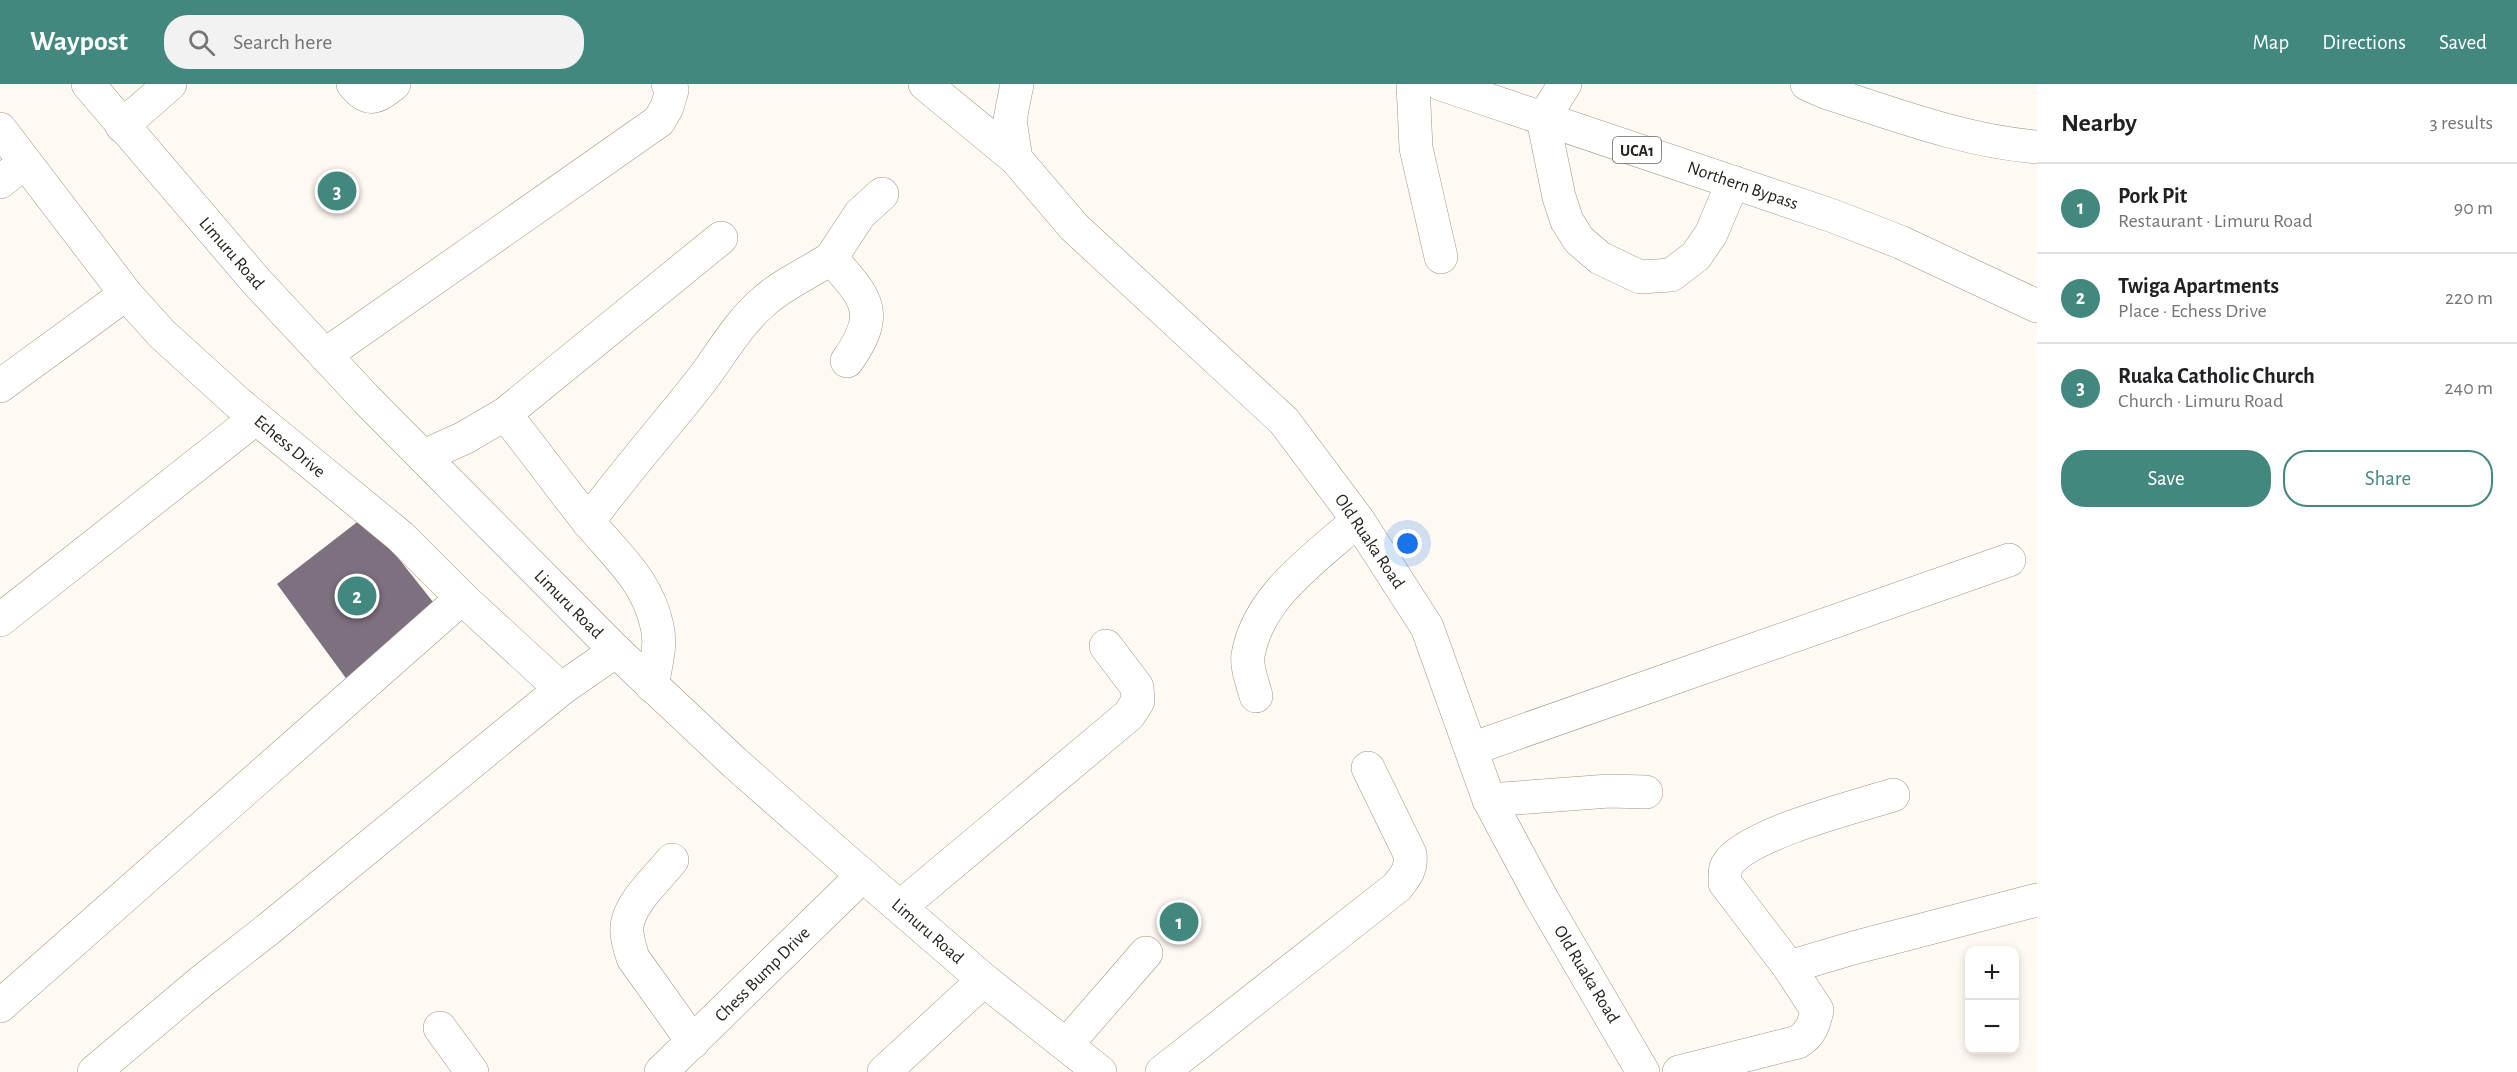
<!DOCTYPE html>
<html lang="en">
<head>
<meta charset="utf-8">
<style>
  body { margin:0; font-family:"Alegreya Sans",sans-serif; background:#f2f2f2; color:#202124 }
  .controls { position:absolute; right:18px; bottom:18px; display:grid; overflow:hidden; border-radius:12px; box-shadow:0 3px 9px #0003 }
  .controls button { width:54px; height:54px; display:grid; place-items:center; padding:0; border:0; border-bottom:2px solid #e0e0e0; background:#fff; color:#202124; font:30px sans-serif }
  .you { position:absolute; left:1408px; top:460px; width:21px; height:21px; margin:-15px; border:4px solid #fff; border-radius:50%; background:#1a73e8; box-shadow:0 0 0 9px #1a73e833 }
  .badge { display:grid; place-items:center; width:39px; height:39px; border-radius:50%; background:#43887f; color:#fff; font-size:20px; font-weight:700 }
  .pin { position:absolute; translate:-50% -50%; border:3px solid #fff; box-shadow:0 2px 6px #0006 }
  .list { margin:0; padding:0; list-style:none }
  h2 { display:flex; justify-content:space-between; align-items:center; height:78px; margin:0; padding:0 24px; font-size:26px }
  h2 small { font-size:20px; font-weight:400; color:#757577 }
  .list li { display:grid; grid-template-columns:39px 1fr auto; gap:18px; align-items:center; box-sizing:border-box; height:90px; padding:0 24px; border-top:2px solid #e0e0e0 }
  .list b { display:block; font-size:22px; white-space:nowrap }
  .list p { margin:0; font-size:20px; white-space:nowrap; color:#757577 }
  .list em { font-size:20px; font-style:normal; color:#757577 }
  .actions { display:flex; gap:12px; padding:18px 24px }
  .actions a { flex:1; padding:14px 0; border:2px solid #43887f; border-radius:24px; text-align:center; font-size:21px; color:#43887f }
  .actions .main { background:#43887f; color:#fff }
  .icon { flex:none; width:33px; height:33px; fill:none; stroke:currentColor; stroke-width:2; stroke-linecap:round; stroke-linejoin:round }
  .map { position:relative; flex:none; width:2037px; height:988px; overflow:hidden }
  header { display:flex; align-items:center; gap:36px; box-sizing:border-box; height:84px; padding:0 30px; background:#43887f; color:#fff }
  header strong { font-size:28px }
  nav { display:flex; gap:33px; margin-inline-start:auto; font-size:21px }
  .search { width:420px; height:54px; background:#f2f2f2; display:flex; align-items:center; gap:15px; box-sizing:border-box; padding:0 21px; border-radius:24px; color:#757577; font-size:22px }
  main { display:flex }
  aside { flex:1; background:#fff }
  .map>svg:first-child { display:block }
  .building { fill:#7e717f }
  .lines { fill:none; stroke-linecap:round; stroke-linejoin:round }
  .minor-casing { stroke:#a09586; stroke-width:34 }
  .major-casing { stroke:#a09586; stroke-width:34 }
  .minor { stroke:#fff; stroke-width:33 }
  .major { stroke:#fff; stroke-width:33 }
  .labels { text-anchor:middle; stroke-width:6; stroke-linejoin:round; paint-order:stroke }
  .shield { fill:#fff; stroke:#686561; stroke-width:1.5 }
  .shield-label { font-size:16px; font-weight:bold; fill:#28231d }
  .street-label { font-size:18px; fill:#28231d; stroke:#fff }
</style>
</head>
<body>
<header>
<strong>Waypost</strong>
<div class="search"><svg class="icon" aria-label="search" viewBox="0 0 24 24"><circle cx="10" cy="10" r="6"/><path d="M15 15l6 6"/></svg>Search here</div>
<nav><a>Map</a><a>Directions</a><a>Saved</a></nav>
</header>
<main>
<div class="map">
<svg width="2037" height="988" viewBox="0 0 2037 988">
  <rect width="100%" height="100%" fill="#fef9f2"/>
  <path class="building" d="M 365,432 L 437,523 L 348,597 L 277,500 Z"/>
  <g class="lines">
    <defs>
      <g id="minor">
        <path d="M 353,0 C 369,20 377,13 394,0"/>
        <path d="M 925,0 L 1016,75"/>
        <path d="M 1017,0 L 1010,36 L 1016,75 L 1074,143 L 1284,337 L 1358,436 L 1427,543 L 1489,716 L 1542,815 L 1643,988"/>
        <path d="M 1413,0 L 1416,64 L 1441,173"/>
        <path d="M 1565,0 L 1543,35 L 1559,113 L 1567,137 L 1579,156 L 1600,174 L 1640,193 L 1671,191 L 1696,172 L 1711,150 L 1733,98"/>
        <path d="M 1807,0 L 1825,8 C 1894,30 1964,57 2037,63"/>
        <path d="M 122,42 L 170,0"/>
        <path d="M 0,45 L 126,210 L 162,250 L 238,319 L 400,452 L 462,514 L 561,605 L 616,567"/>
        <path d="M 0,98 L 24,79"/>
        <path d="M 831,174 L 860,130 L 882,110"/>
        <path d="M 325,271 L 659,37 L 667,23 L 672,6 L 668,0"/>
        <path d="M 0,302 L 126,210"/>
        <path d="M 505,330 C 533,365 559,401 587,436 C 615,471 647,495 657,542 C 662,561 655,583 652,602"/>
        <path d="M 424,372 L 464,354 L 505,330 L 721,154"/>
        <path d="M 588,438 C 623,390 663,345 700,298 C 720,272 737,241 762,219 C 782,200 808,190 831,174 C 866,214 882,228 847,277"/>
        <path d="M 0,536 L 256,334"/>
        <path d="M 1256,612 C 1253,600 1246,583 1248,571 C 1258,512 1316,474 1358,436"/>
        <path d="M 1471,665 L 2009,476"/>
        <path d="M 1489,716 L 1609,707 L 1646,708"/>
        <path d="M 672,776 C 657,795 630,818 627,842 C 626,853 630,864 633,874 L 693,958"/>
        <path d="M 900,823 L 1129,631 L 1138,617 L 1137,603 L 1106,562"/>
        <path d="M 1789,883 L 1853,864 L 2037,816"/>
        <path d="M 0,922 L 462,514"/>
        <path d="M 440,944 L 472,988"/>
        <path d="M 1067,960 L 1146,869"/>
        <path d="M 94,988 L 202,897 L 271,843 L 561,605"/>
        <path d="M 661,988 L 863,791"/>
        <path d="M 884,988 L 984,896"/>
        <path d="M 1162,988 L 1397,803 C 1406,792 1412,784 1410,770 L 1368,684"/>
        <path d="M 1679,988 L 1798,958 C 1811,950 1814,940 1817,926 L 1789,883 L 1725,799 C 1725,790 1724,784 1730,777 C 1755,748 1855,723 1893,711"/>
      </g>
      <g id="major">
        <path d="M 88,0 L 256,197 L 367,316 L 616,567 L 735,679 L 845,776 L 984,896 L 1100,988"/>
        <path d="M 1441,0 L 1833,132 L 1900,158 L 2037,222"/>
      </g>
    </defs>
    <use href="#minor" class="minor-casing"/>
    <use href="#major" class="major-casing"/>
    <use href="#minor" class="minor"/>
    <use href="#major" class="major"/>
  </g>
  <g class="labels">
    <rect class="shield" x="1613" y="53" width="48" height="26" rx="4.5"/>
    <g class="shield-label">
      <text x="1637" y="72">UCA1</text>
    </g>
    <g class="street-label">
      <text transform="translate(1743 101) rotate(19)" y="6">Northern Bypass</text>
      <text transform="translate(232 169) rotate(49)" y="6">Limuru Road</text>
      <text transform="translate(290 362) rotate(40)" y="6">Echess Drive</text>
      <text transform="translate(1370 457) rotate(56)" y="6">Old Ruaka Road</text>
      <text transform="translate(569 520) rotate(45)" y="6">Limuru Road</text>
      <text transform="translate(928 847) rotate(41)" y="6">Limuru Road</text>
      <text transform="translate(762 890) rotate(-45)" y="6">Chess Bump Drive</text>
      <text transform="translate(1587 890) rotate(59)" y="6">Old Ruaka Road</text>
    </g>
  </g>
</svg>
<div class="controls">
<button>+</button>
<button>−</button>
</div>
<div class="you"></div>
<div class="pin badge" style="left:1179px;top:838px">1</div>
<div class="pin badge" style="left:357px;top:512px">2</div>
<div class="pin badge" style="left:337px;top:107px">3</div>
</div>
<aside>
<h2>Nearby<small>3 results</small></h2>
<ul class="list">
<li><span class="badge">1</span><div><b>Pork Pit</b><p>Restaurant · Limuru Road</p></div><em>90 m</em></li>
<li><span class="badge">2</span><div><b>Twiga Apartments</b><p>Place · Echess Drive</p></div><em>220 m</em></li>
<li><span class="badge">3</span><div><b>Ruaka Catholic Church</b><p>Church · Limuru Road</p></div><em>240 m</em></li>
</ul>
<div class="actions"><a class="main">Save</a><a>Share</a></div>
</aside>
</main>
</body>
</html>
